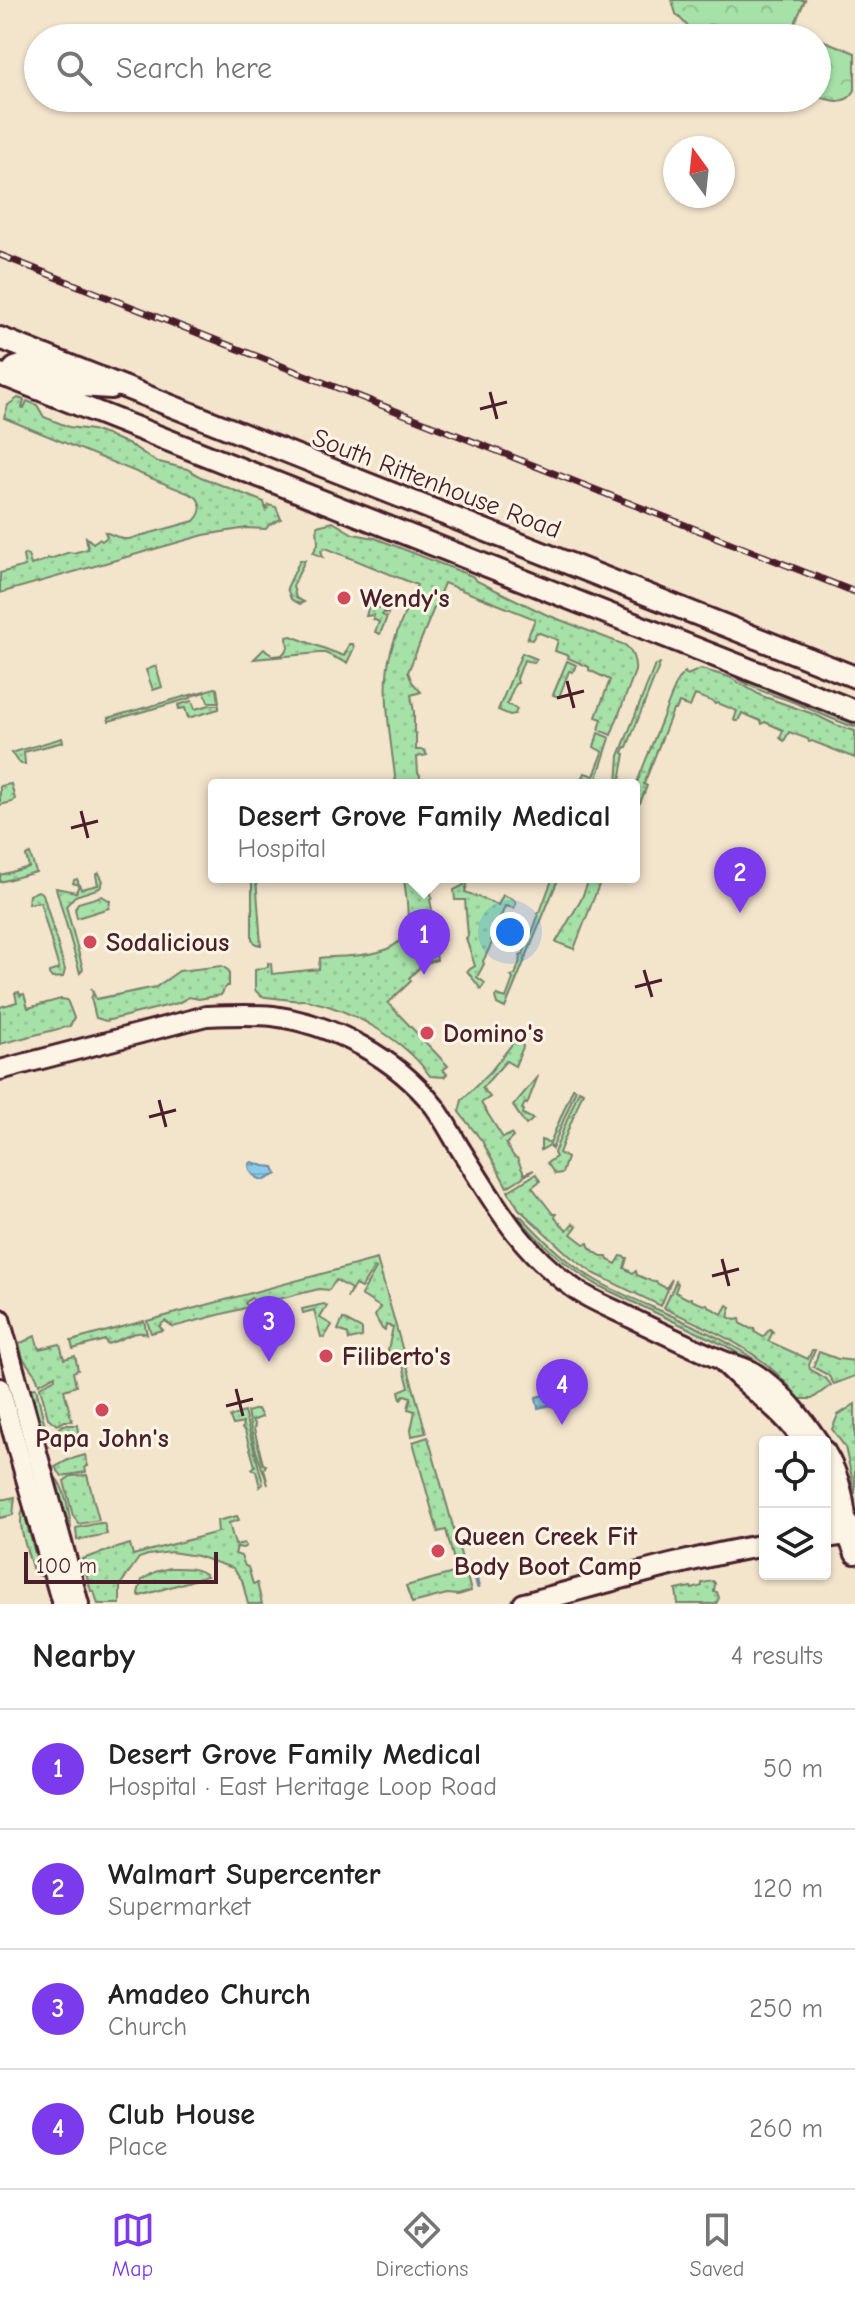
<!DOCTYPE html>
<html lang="en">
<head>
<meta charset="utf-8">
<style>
  body { margin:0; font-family:"Comic Neue",sans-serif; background:#f6f6f6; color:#222 }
  .controls { position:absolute; right:24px; bottom:24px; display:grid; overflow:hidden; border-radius:8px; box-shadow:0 2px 6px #0004 }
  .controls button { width:72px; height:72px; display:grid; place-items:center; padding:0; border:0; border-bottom:2px solid #e0e0e0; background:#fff; color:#222; font:40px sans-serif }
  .compass { position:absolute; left:663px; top:136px; width:72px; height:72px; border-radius:50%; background:#fff; box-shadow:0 2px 6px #0004; rotate:345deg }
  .scale { position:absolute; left:24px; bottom:20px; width:194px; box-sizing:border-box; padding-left:8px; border:4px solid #4a1f2b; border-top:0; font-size:22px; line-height:28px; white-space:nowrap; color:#4a1f2b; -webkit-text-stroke:6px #fcf5e5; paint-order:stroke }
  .you { position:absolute; left:510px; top:932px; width:28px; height:28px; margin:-20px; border:6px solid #fff; border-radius:50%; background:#1a73e8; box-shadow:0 0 0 12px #1a73e833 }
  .badge { display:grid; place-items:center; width:52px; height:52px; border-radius:50%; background:#7c3aed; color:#fff; font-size:26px; font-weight:700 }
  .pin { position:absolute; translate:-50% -66px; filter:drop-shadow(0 2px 4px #0008) }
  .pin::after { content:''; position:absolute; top:42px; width:28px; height:24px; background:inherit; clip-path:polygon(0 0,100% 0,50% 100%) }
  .popup { position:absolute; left:208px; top:779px; width:432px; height:104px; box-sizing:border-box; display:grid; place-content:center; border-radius:8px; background:#fff; filter:drop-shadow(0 2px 6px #0005); font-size:26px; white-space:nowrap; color:#767676 }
  .popup b { font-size:30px; color:#222 }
  .popup::after { content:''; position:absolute; left:50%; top:100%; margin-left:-16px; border:16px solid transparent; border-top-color:#fff }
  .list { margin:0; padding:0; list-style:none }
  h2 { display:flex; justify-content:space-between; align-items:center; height:104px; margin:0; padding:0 32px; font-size:34px }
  h2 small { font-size:26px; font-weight:400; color:#767676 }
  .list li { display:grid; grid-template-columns:52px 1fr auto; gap:24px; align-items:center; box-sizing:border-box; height:120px; padding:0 32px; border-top:2px solid #e0e0e0 }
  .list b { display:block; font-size:30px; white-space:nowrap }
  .list p { margin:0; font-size:26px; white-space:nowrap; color:#767676 }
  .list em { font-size:26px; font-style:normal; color:#767676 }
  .icon { flex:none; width:44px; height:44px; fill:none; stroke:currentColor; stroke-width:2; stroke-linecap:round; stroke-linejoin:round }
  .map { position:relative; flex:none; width:855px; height:1604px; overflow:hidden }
  .search { position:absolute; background:#fff; box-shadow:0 2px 6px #0004; left:24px; right:24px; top:24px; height:88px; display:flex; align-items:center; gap:20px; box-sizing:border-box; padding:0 28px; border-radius:44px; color:#767676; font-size:30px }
  .sheet { height:584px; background:#fff }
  nav { display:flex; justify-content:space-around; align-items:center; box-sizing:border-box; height:112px; border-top:2px solid #e0e0e0; background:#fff; font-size:22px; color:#767676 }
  nav a { display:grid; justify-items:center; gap:4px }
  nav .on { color:#7c3aed }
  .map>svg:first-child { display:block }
  .grass { fill:url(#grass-dots); stroke:#78806a; stroke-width:2 }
  .forest { fill:url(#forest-crowns); stroke:#78806a; stroke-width:2 }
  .water { fill:url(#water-rules); stroke:#6f879e; stroke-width:2 }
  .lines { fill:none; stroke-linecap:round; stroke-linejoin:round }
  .stream { stroke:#6f879e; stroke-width:4 }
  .tertiary-casing { stroke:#4a1f2b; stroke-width:24 }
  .secondary-casing { stroke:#4a1f2b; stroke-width:26 }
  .tertiary { stroke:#fcf5e5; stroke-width:18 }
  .secondary { stroke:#fcf5e5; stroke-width:20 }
  .rail-casing { stroke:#4a1f2b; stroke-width:7 }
  .rail { stroke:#fcf5e5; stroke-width:4; stroke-dasharray:12; stroke-linecap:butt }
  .ticks { fill:none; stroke:#4a1f2b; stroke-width:3 }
  .poi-dot { fill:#d1495b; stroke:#fcf5e5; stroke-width:3 }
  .labels { text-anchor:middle; stroke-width:6; stroke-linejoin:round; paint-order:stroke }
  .street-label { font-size:26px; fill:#4a1f2b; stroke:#fcf5e5 }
  .poi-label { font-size:26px; font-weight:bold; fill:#4a1f2b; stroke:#fcf5e5; text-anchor:start }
</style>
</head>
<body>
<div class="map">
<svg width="855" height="1604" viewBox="0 0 855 1604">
  <defs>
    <pattern id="grass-dots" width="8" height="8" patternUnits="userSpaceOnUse" patternTransform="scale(2)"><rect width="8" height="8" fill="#a6e2a8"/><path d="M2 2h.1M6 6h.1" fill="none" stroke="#90c191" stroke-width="1.8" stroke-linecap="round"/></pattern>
    <pattern id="forest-crowns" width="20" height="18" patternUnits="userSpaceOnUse" patternTransform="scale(2)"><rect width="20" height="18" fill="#a6e2a8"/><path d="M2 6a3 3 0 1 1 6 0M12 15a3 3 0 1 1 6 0" fill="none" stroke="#90c191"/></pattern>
    <pattern id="water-rules" width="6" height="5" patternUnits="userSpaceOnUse" patternTransform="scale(2)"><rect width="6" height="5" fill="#88ccea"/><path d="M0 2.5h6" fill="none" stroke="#77afc9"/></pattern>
  </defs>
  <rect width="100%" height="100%" fill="#f3e4cc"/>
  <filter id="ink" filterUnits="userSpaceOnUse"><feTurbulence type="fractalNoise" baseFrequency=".0125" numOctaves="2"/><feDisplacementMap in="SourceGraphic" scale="16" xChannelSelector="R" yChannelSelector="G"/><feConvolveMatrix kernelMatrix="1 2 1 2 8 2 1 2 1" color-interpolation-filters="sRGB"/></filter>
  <g filter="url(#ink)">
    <g class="grass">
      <path d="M 18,398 L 24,400 L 22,408 L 24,408 L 27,401 L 37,405 L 44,417 L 69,427 L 92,430 L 110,436 L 134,447 L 155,461 L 187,469 L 201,477 L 264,502 L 266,510 L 268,505 L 276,507 L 281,519 L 269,525 L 266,529 L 247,528 L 204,535 L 0,593 L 0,573 L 25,566 L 23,556 L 25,554 L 28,555 L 31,565 L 46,560 L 47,558 L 50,559 L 70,552 L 73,553 L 88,549 L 86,537 L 93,543 L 99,539 L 102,541 L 107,537 L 105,532 L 123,539 L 129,539 L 194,521 C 202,513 203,504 195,496 L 4,418 L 8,405 Z"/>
      <path d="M 333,522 L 353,534 L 375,538 L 472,576 L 477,581 L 545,614 L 625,645 C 632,651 636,661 635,671 L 611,735 L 599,730 L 602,719 L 596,717 L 610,680 L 589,670 L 589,667 L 568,658 L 569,656 L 555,651 L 558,640 L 537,632 L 532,640 L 527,639 L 535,619 L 444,583 L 408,672 L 412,682 L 421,692 L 411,695 L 414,712 L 414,732 L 416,734 L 416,750 L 424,750 L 427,755 L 417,757 L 418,773 L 420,775 L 419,785 L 396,785 C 392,747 381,691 390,655 C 396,631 407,607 417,585 L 326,548 L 321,550 L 323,557 L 313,553 L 318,544 L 317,526 Z"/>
      <path d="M 300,560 L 305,560 L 293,586 L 296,598 L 304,602 L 300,604 L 291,599 L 287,588 Z"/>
      <path d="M 369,605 L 380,608 L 389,605 L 388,614 L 384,612 L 382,615 L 387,617 L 380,634 L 375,632 L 379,622 L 373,619 L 374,615 L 366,616 Z"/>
      <path d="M 291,636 L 344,656 L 349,644 L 353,644 L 354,648 L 347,663 L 325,653 L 319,653 L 254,659 L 264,649 L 273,656 L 282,655 L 288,648 L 287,637 Z"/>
      <path d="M 522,653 L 537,659 L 534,663 L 524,660 L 517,679 L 518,683 L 515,684 L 507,704 L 517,709 L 515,714 L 510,715 L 498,710 Z"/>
      <path d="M 567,661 L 576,665 L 573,672 L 569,671 L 559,697 L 553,695 Z"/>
      <path d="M 660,664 L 627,747 L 625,747 L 623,753 L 625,754 L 620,781 L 617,783 L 619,756 L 655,665 Z"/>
      <path d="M 156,666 L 162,687 L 153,690 L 146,670 Z"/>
      <path d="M 701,669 L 729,677 L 762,696 L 816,715 L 836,725 L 855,731 L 855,758 L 812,741 L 809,742 L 808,739 L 789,732 L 784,741 L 780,738 L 783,730 L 765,722 L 762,724 L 761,721 L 742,713 L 738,721 L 735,721 L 734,720 L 737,711 L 718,703 L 715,704 L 714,702 L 695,695 L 690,707 L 679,703 L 676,710 L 673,710 L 644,784 L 647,786 L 640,803 L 634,804 L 634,790 L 678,679 L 685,672 L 687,675 Z"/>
      <path d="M 735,677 L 855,724 L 855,727 C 830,720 807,706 782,698 C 766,693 749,687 735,677 Z"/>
      <path d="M 215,688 L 217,689 L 219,702 L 208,702 L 205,692 L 191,696 L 191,698 L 109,721 L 108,718 Z"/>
      <path d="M 192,701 L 195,709 L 210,705 L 219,705 L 219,709 L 188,718 L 185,708 L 179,709 L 178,705 Z"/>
      <path d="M 598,733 L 610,738 L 595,785 L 590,785 L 591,781 L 583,777 L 585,773 L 594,776 L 603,752 L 594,747 Z"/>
      <path d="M 62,738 L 63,742 L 24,752 L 25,764 L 21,764 L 11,753 Z"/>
      <path d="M 11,784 L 15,799 L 12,802 L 0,805 L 0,786 Z"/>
      <path d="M 30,854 L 36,872 L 0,882 L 0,875 L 29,867 L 26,856 Z"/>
      <path d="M 99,873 L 103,881 L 100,888 L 75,896 L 66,906 L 83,969 L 80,973 L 56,888 L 76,892 L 79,885 L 73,883 L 74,880 L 77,879 L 81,889 L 98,885 L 96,875 Z"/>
      <path d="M 252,877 L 256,877 L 261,945 L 256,944 L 252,939 Z"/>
      <path d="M 404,877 L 438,877 L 437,880 L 428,881 L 432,898 L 430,900 L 434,919 L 432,922 L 433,937 L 442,937 L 444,940 L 434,942 L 437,960 L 429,962 L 425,965 L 423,964 L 409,978 L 411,981 L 388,1003 L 448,1066 L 443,1070 L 447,1074 L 444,1077 L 430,1076 C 406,1041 353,1010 310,1001 C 304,999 298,1001 292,1000 C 282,999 271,998 261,996 L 255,990 L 255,970 L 268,967 L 268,963 L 271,964 L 272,974 L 319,969 L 320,958 C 346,955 400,960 407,927 C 410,912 405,892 404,877 Z"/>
      <path d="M 553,877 L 559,877 L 505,1008 L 497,1004 L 495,997 L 497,995 L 506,998 L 513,979 L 511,976 L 515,975 L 521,958 L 520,955 L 523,954 L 529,938 L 528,935 L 532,933 L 538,916 L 537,913 L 540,912 Z"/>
      <path d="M 590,877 L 602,877 L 574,949 L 556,942 L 581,900 Z"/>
      <path d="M 461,878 L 468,881 L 465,892 L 498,905 L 503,895 L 513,899 L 516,903 L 514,908 L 505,906 L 500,919 L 501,922 L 498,923 L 491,940 L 492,943 L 483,961 L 484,964 L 477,977 L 485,983 L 481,989 L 467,971 L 475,966 L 466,938 L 468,936 L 465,900 L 455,900 L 454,890 L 464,885 Z"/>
      <path d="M 38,891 L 43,894 L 65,970 L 63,977 L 52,978 L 49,974 L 49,972 L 59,969 L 40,902 L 28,904 L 29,895 Z"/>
      <path d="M 102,896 L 110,901 L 109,908 L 77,918 L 75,909 L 78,903 Z"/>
      <path d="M 222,966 L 229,971 L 229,986 L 226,986 L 221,995 L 199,999 L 189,997 L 178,1003 L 106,1021 L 96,1018 L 91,998 L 93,994 L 91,988 L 96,999 L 156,987 L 179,971 Z"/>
      <path d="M 19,992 L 20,995 L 24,994 L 28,1008 L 61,999 L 67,1000 L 74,1018 L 70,1026 L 0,1044 L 0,1007 L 17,1002 L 15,993 Z"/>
      <path d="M 517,1038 L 521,1041 L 523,1047 L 515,1066 L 506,1061 L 482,1088 L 490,1097 L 481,1103 L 503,1138 L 511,1134 L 513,1137 L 506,1144 L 514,1157 L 517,1158 L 524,1174 L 534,1170 L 507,1187 L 482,1141 L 459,1112 L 462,1100 L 490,1072 Z"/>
      <path d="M 538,1076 L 527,1104 L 525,1103 L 522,1109 L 524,1110 L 523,1114 L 533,1119 L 526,1125 L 513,1106 Z"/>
      <path d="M 573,1088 L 576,1089 L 552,1149 L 550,1145 L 541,1150 L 541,1140 L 550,1143 Z"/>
      <path d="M 579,1090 L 583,1092 L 559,1153 L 567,1158 L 562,1173 L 555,1174 L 547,1163 L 556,1157 L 554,1153 Z"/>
      <path d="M 536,1174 L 540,1181 L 532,1187 L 553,1214 L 556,1214 L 555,1218 L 567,1230 L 573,1223 L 577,1226 L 571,1234 L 584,1244 L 588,1243 C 589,1250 598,1254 603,1257 L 607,1257 L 608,1260 L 616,1264 L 621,1256 L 627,1258 L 624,1268 L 633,1273 L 636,1271 L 637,1275 L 653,1282 L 656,1281 L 658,1284 L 666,1288 L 672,1279 L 661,1306 L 593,1273 L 571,1257 L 519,1209 L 508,1191 Z"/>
      <path d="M 518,1216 L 522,1217 C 545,1241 567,1264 597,1281 C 649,1310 755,1342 788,1391 L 747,1359 L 726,1346 L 597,1285 C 566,1266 540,1244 518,1216 Z"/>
      <path d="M 377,1259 L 426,1433 L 412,1436 L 411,1430 L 415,1411 L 408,1409 L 411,1397 L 404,1395 L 401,1399 L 399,1391 L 409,1387 L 401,1359 L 391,1361 L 388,1350 L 393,1327 L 386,1325 L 385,1330 L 382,1329 L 375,1316 L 380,1307 L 361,1295 L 376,1269 L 374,1268 L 361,1288 L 355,1285 L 347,1298 L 351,1289 L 336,1280 L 329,1290 L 319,1289 L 259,1304 L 251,1298 L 245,1303 L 249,1307 L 173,1327 L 165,1321 L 159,1326 L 163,1330 L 151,1333 L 147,1321 Z"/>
      <path d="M 676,1281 L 678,1284 L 675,1292 L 688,1299 L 691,1298 L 693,1301 L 704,1305 L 707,1304 L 709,1307 L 722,1314 L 727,1305 L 731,1307 L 728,1317 L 735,1320 L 740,1319 L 741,1324 L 751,1329 L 754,1328 L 755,1332 L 763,1337 L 770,1329 L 773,1332 L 768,1341 L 808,1359 L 812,1350 L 815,1350 L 809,1365 L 810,1369 L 827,1380 L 831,1385 L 812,1399 L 799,1399 C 766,1352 714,1331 664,1308 Z"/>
      <path d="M 324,1304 L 327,1306 L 320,1318 L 332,1325 L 324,1338 L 321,1337 L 314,1310 L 303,1313 L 302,1309 Z"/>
      <path d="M 343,1319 L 362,1329 L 362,1337 L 349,1340 L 348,1334 L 338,1330 Z"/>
      <path d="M 144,1321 L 147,1334 C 134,1329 121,1341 107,1344 L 105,1340 L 73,1349 L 71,1341 Z"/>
      <path d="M 35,1336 L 39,1349 L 60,1344 L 64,1359 L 75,1356 L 78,1370 L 73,1372 L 76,1386 L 64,1390 L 72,1421 L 65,1421 L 57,1425 L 48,1418 L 40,1387 L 55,1378 L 55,1375 L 39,1384 L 36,1376 L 23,1358 L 19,1344 Z"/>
      <path d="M 819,1352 L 838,1359 L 855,1361 L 855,1376 L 834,1384 L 828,1375 L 813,1367 Z"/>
      <path d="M 36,1388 L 46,1430 L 45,1436 L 40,1440 L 25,1390 Z"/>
      <path d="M 855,1404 L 855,1493 L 853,1494 L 852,1478 L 845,1447 L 832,1429 L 838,1415 Z"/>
      <path d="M 258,1409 L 262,1417 L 252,1421 L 255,1425 L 254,1429 L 263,1464 L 266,1465 L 264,1469 L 268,1485 L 256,1451 L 247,1412 Z"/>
      <path d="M 244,1412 L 262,1479 L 263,1484 L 260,1487 L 256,1471 L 252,1469 L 255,1466 L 245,1431 L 242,1429 L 243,1423 L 233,1425 L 230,1417 Z"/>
      <path d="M 63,1425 L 77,1425 L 79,1439 L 50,1446 L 57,1430 Z"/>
      <path d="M 428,1437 L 471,1591 L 458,1595 L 447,1594 L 412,1603 L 406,1586 L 457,1572 L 446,1530 L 438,1532 L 413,1442 Z"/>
      <path d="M 85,1455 L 88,1466 L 85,1467 L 86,1472 L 62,1476 L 55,1467 L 68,1460 Z"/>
      <path d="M 87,1475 L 99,1520 L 79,1524 L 73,1516 L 64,1481 L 71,1476 Z"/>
      <path d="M 54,1476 C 66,1487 69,1512 71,1528 L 66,1535 L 50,1477 Z"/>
      <path d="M 15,1497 L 13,1515 L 0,1518 L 0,1500 Z"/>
      <path d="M 26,1503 L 28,1511 L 26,1520 L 41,1576 L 33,1572 C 29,1552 13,1522 26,1503 Z"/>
      <path d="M 237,1516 L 239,1520 L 229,1523 L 235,1545 L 244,1543 L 246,1546 L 243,1548 L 237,1547 L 235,1554 L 241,1556 L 245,1566 L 248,1567 L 253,1584 L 257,1583 L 262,1604 L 248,1604 L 242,1580 L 233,1568 L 197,1556 L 171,1552 L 148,1555 L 139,1558 L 120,1585 L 120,1604 L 98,1604 L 94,1591 L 91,1591 L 82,1559 L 130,1544 L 133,1555 L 218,1532 L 217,1521 Z"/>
      <path d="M 99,1523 L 104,1523 L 107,1534 L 77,1540 L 76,1528 Z"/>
      <path d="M 170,1568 C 183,1568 199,1567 207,1576 L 140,1596 L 138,1593 L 142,1580 L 155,1572 Z"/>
      <path d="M 713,1581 L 715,1583 L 714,1592 L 717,1592 L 719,1598 L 716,1604 L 678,1604 L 676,1590 L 691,1587 L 692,1589 L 702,1586 L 702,1583 Z"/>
    </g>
    <g class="forest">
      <path d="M 672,0 L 805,0 L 796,21 L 797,30 L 816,38 L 699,38 L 676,14 Z"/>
      <path d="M 817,38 L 855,53 L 855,90 C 847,106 831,101 817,96 Z"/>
    </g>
    <g class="water">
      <path d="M 252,1162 L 264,1166 L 274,1167 L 277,1174 L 265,1180 C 256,1179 249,1173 249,1164 Z"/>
      <path d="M 559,1391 L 565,1394 L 568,1403 L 562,1405 L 561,1403 L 538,1408 L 536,1397 Z"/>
    </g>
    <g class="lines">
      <path class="stream" d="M 475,1574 L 478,1587"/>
      <defs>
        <g id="tertiary">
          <path d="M 0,1070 L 206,1016 C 229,1015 251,1014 273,1016 C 333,1024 396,1058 434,1106 C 443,1118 451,1133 459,1147 C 494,1202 518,1248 572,1287 C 589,1300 612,1308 631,1318 C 660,1332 689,1346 719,1359 C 730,1364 743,1366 753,1372 C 780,1389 801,1416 819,1442"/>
          <path d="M 0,1319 L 79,1604"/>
          <path d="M 723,1362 C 749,1390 783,1410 803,1442"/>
          <path d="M 0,1388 L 62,1604"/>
          <path d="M 825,1451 C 841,1477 846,1504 847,1534"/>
          <path d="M 825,1483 C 832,1508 846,1530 855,1554"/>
        </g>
        <g id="secondary">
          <path d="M 0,338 L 855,677"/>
          <path d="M 0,374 L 855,711"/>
          <path d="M 7,377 L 15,368 L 24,365 L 81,386 L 111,388"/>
          <path d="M 825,1537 L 847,1534 L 855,1528"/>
          <path d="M 524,1604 C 604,1583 683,1559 765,1545"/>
        </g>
      </defs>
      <use href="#tertiary" class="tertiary-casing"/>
      <use href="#secondary" class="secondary-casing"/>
      <use href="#tertiary" class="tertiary"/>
      <use href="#secondary" class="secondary"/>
      <defs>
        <path id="rail" d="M 0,255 L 855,592"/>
      </defs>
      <use href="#rail" class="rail-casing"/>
      <use href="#rail" class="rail"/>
    </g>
  </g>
  <path class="ticks" d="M 490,392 L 497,419M 480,409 L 507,402M 567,681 L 574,708M 557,698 L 584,691M 81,811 L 88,838M 71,828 L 98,821M 644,970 L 652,997M 635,987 L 662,980M 159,1100 L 166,1127M 149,1117 L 176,1110M 722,1259 L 729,1286M 712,1276 L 739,1269M 236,1389 L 243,1416M 226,1406 L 253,1399"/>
  <g class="poi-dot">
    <circle cx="344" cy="598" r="8"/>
    <circle cx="90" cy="942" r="8"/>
    <circle cx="427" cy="1033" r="8"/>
    <circle cx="326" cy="1356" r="8"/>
    <circle cx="102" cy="1410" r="8"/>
    <circle cx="438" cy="1551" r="8"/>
  </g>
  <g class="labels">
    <g class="street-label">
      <text transform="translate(437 483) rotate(21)" y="9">South Rittenhouse Road</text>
    </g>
    <g class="poi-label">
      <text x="360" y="607">Wendy's</text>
      <text x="106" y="951">Sodalicious</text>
      <text x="443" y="1042">Domino's</text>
      <text x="342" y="1365">Filiberto's</text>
      <text x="102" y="1447" text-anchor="middle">Papa John's</text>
      <text x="454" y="1545">Queen Creek Fit<tspan x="454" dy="30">Body Boot Camp</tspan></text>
    </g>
  </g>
</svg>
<div class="controls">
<button><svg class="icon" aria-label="locate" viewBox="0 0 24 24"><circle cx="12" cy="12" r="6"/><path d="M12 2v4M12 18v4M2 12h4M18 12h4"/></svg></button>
<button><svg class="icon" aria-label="layers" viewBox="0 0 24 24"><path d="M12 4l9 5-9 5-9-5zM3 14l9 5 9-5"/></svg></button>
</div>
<svg class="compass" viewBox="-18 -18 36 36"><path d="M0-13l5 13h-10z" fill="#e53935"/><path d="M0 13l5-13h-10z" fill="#767676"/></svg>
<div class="scale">100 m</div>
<div class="you"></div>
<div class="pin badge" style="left:424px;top:975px">1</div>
<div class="popup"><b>Desert Grove Family Medical</b>Hospital</div>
<div class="pin badge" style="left:740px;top:913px">2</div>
<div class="pin badge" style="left:269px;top:1362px">3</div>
<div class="pin badge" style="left:562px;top:1425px">4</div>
<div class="search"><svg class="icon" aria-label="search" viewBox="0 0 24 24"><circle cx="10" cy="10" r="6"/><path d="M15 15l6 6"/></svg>Search here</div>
</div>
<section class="sheet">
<h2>Nearby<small>4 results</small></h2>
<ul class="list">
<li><span class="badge">1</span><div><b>Desert Grove Family Medical</b><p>Hospital · East Heritage Loop Road</p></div><em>50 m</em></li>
<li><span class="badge">2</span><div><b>Walmart Supercenter</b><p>Supermarket</p></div><em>120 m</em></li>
<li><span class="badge">3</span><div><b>Amadeo Church</b><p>Church</p></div><em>250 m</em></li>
<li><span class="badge">4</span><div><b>Club House</b><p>Place</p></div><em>260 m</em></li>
</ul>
</section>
<nav>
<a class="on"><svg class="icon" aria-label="map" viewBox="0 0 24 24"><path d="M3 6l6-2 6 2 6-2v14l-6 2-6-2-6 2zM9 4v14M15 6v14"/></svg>Map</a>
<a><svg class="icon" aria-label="directions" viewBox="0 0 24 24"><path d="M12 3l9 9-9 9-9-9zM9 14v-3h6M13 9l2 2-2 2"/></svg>Directions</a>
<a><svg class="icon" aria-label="saved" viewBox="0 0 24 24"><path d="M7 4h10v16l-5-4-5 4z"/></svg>Saved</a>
</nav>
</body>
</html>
